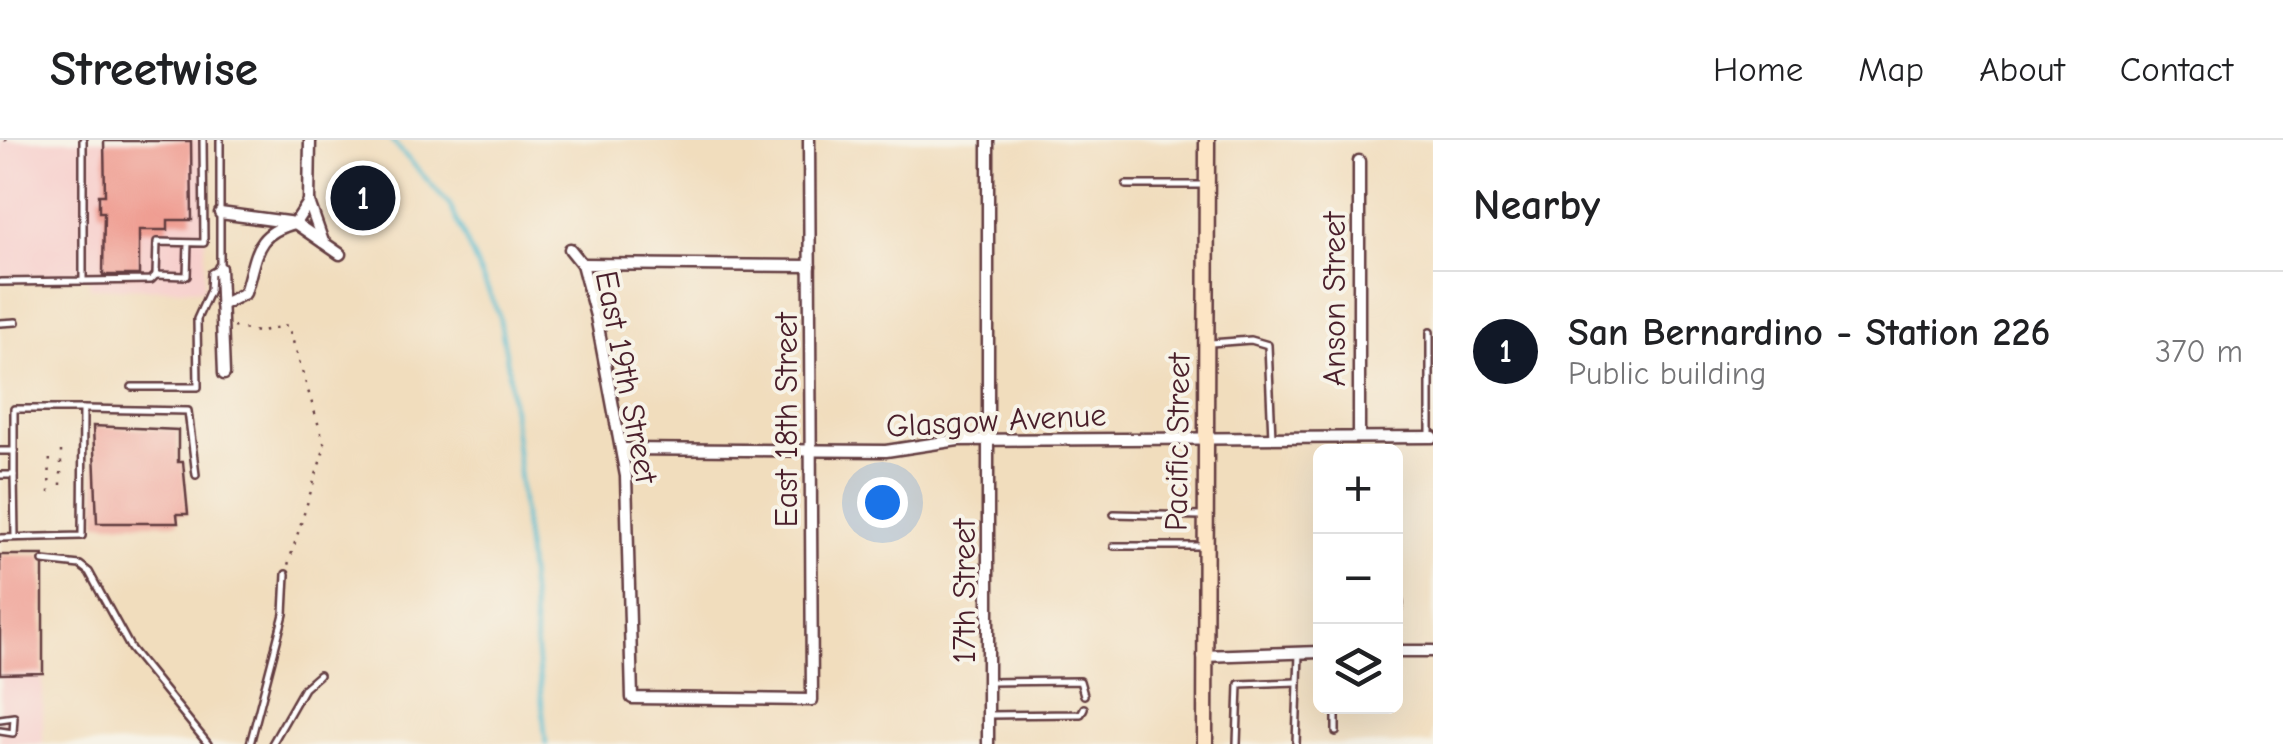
<!DOCTYPE html>
<html lang="en">
<head>
<meta charset="utf-8">
<style>
  body { margin:0; font-family:"Comic Neue",sans-serif; background:#f2f2f2; color:#202124 }
  .controls { position:absolute; right:30px; bottom:30px; display:grid; overflow:hidden; border-radius:15px; box-shadow:0 10px 40px #0002 }
  .controls button { width:90px; height:90px; display:grid; place-items:center; padding:0; border:0; border-bottom:2px solid #e0e0e0; background:#fff; color:#202124; font:50px sans-serif }
  .you { position:absolute; left:882px; top:362px; width:35px; height:35px; margin:-25px; border:8px solid #fff; border-radius:50%; background:#1a73e8; box-shadow:0 0 0 15px #1a73e833 }
  .badge { display:grid; place-items:center; width:65px; height:65px; border-radius:50%; background:#111827; color:#fff; font-size:32px; font-weight:700 }
  .pin { position:absolute; translate:-50% -50%; border:5px solid #fff; box-shadow:0 2px 10px #0006 }
  .list { margin:0; padding:0; list-style:none }
  h2 { display:flex; justify-content:space-between; align-items:center; height:130px; margin:0; padding:0 40px; font-size:42px }
  h2 small { font-size:32px; font-weight:400; color:#757577 }
  .list li { display:grid; grid-template-columns:65px 1fr auto; gap:30px; align-items:center; box-sizing:border-box; height:160px; padding:0 40px; border-top:2px solid #e0e0e0 }
  .list b { display:block; font-size:38px; white-space:nowrap }
  .list p { margin:0; font-size:32px; white-space:nowrap; color:#757577 }
  .list em { font-size:32px; font-style:normal; color:#757577 }
  .icon { flex:none; width:55px; height:55px; fill:none; stroke:currentColor; stroke-width:2; stroke-linecap:round; stroke-linejoin:round }
  .map { position:relative; flex:none; width:1433px; height:604px; overflow:hidden }
  header { display:flex; align-items:center; gap:60px; box-sizing:border-box; height:140px; padding:0 50px; background:#fff; border-bottom:2px solid #e0e0e0 }
  header strong { font-size:48px }
  nav { display:flex; gap:55px; margin-inline-start:auto; font-size:35px }
  main { display:flex }
  aside { flex:1; background:#fff }
  .map>svg:first-child { display:block }
  .built { fill:#f7d0cd }
  .lines { fill:none; stroke-linecap:round; stroke-linejoin:round }
  .stream { stroke:#53bcd0; stroke-width:4 }
  .building { fill:#ef9c91 }
  .lane-casing { stroke:#633c41; stroke-width:10 }
  .street-casing { stroke:#633c41; stroke-width:15 }
  .secondary-casing { stroke:#633c41; stroke-width:19 }
  .path { stroke:#633c41; stroke-width:2.5; stroke-dasharray:2.5 8; stroke-linecap:butt }
  .lane { stroke:#fff; stroke-width:5 }
  .street { stroke:#fff; stroke-width:10 }
  .secondary { stroke:#fde5c5; stroke-width:14 }
  .labels { text-anchor:middle; stroke-width:8; stroke-linejoin:round; paint-order:stroke }
  .street-label { font-size:32px; fill:#4a1f2b; stroke:#f7f3e8 }
</style>
</head>
<body>
<header>
<strong>Streetwise</strong>
<nav><a>Home</a><a>Map</a><a>About</a><a>Contact</a></nav>
</header>
<main>
<div class="map">
<svg width="1433" height="604" viewBox="0 0 1433 604">
  <rect width="100%" height="100%" fill="#f7f3e8"/>
  <filter id="ink" filterUnits="userSpaceOnUse"><feTurbulence type="fractalNoise" baseFrequency=".01" numOctaves="2"/><feDisplacementMap in="SourceGraphic" scale="20" xChannelSelector="R" yChannelSelector="G"/><feConvolveMatrix kernelMatrix="1 2 1 2 8 2 1 2 1" color-interpolation-filters="sRGB"/></filter>
  <filter id="wash" filterUnits="userSpaceOnUse"><feTurbulence type="fractalNoise" baseFrequency=".0048" numOctaves="4" result="noise"/><feDisplacementMap in="SourceGraphic" scale="40" xChannelSelector="R" yChannelSelector="G"/><feGaussianBlur stdDeviation="2.25" result="paint"/><feColorMatrix in="noise" values="0 0 0 0 0 0 0 0 0 0 0 0 0 0 0 0 0 1.4 0 .05"/><feComposite in="paint" operator="in"/></filter>
  <g filter="url(#wash)">
    <rect width="100%" height="100%" fill="#f1ddbd"/>
    <g class="built">
      <path d="M 0,0 L 208,0 L 204,149 L 90,148 L 89,137 L 0,137 Z"/>
      <path d="M 43,533 L 43,604 L 0,604 L 0,534 Z"/>
    </g>
    <g class="lines">
      <path class="stream" d="M 391,0 L 450,65 L 499,175 L 509,231 L 546,604"/>
    </g>
    <g id="blocks">
      <g class="building">
        <path d="M 104,1 L 191,1 L 192,80 L 168,80 L 168,90 L 139,90 L 139,135 L 103,135 L 104,72 L 99,72 L 99,55 L 105,55 Z"/>
        <path d="M 373,36 L 384,67 L 367,74 L 370,82 L 356,88 L 342,49 Z"/>
        <path d="M 93,286 L 178,290 L 178,322 L 183,322 L 188,374 L 177,374 L 178,383 L 97,383 Z"/>
        <path d="M 0,415 L 43,415 L 43,533 L 0,534 Z"/>
      </g>
    </g>
  </g>
  <g filter="url(#ink)">
    <use href="#blocks" fill-opacity="0" stroke="#633c41" stroke-width="2.5"/>
    <g class="lines">
      <defs>
        <g id="lane">
          <path d="M 1126,45 L 1203,45"/>
          <path d="M 188,103 L 187,136 L 156,135 L 157,102 L 204,103 L 203,0"/>
          <path d="M 83,141 L 151,140 L 156,135"/>
          <path d="M 0,142 L 83,141 L 83,0"/>
          <path d="M 0,183 L 16,182"/>
          <path d="M 1430,192 L 1430,294"/>
          <path d="M 1211,203 L 1251,200 L 1268,205 L 1272,298"/>
          <path d="M 132,247 L 198,247 L 197,179 L 210,150 L 211,133 L 220,128 L 220,0"/>
          <path d="M 83,269 L 188,271 L 196,335"/>
          <path d="M 0,311 L 14,311"/>
          <path d="M 0,335 L 14,335 L 14,269 L 83,269 L 82,396 L 0,398"/>
          <path d="M 14,335 L 15,397"/>
          <path d="M 1114,374 L 1201,376"/>
          <path d="M 1114,406 L 1201,406"/>
          <path d="M 43,421 L 80,425 L 89,432 L 131,509 L 208,604"/>
          <path d="M 1396,438 L 1400,464 L 1396,477"/>
          <path d="M 989,542 L 1080,541 L 1084,555"/>
          <path d="M 1336,566 L 1336,592"/>
          <path d="M 989,575 L 1081,574 L 1084,568"/>
          <path d="M 0,579 L 14,577 L 13,593 L 0,591"/>
          <path d="M 250,604 L 284,474 L 286,434"/>
          <path d="M 272,604 L 304,548 L 319,535"/>
          <path d="M 1237,604 L 1239,544 L 1298,542"/>
          <path d="M 1296,604 L 1299,513"/>
        </g>
        <g id="street">
          <path d="M 310,0 L 309,62 L 323,102"/>
          <path d="M 1359,21 L 1359,297"/>
          <path d="M 220,73 L 295,83 L 340,114"/>
          <path d="M 570,109 L 582,124 L 596,176 L 626,336 L 632,558 L 812,560 L 809,0"/>
          <path d="M 582,124 L 810,126"/>
          <path d="M 220,128 L 224,234"/>
          <path d="M 221,165 L 245,153 C 257,115 253,94 295,83 L 309,62"/>
          <path d="M 622,309 L 886,311 L 958,300 L 1433,297"/>
          <path d="M 1396,511 L 1433,511"/>
          <path d="M 1203,516 L 1320,512"/>
          <path d="M 988,604 L 988,0"/>
        </g>
        <path id="secondary" d="M 1205,604 L 1207,0"/>
      </defs>
      <use href="#lane" class="lane-casing"/>
      <use href="#street" class="street-casing"/>
      <use href="#secondary" class="secondary-casing"/>
      <g class="path">
        <path d="M 4,0 L 11,1"/>
        <path d="M 233,187 L 257,192 L 288,185 L 325,306 L 288,425"/>
        <path d="M 61,311 L 61,353"/>
        <path d="M 49,353 L 50,311"/>
      </g>
      <use href="#lane" class="lane"/>
      <use href="#street" class="street"/>
      <use href="#secondary" class="secondary"/>
    </g>
  </g>
  <g class="labels">
    <g class="street-label">
      <text transform="translate(1334 159) rotate(-90)" y="11">Anson Street</text>
      <text transform="translate(627 237) rotate(79)" y="11">East 19th Street</text>
      <text transform="translate(786 280) rotate(-90)" y="11">East 18th Street</text>
      <text transform="translate(996 280) rotate(-3)" y="11">Glasgow Avenue</text>
      <text transform="translate(1177 302) rotate(-89)" y="11">Pacific Street</text>
      <text transform="translate(964 451) rotate(-90)" y="11">17th Street</text>
    </g>
  </g>
</svg>
<div class="controls">
<button>+</button>
<button>−</button>
<button><svg class="icon" aria-label="layers" viewBox="0 0 24 24"><path d="M12 4l9 5-9 5-9-5zM3 14l9 5 9-5"/></svg></button>
</div>
<div class="you"></div>
<div class="pin badge" style="left:363px;top:58px">1</div>
</div>
<aside>
<h2>Nearby<small></small></h2>
<ul class="list">
<li><span class="badge">1</span><div><b>San Bernardino - Station 226</b><p>Public building</p></div><em>370 m</em></li>
</ul>
</aside>
</main>
</body>
</html>
